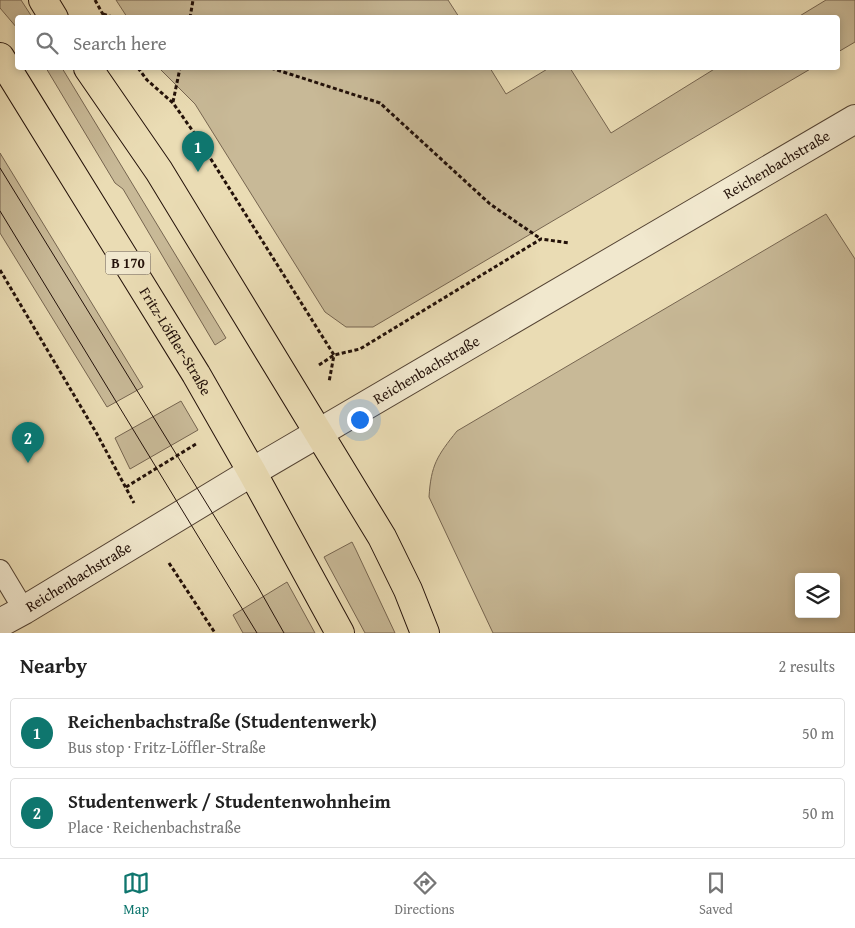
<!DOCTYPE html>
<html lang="en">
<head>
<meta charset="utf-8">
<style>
  body { margin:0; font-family:"Gentium Book Plus",serif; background:#f2f2f2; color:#222 }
  .controls { position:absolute; right:15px; bottom:15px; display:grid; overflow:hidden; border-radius:5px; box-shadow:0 2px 8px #0003 }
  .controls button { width:45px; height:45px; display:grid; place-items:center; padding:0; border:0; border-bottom:1px solid #e0e0e0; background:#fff; color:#222; font:25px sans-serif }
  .you { position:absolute; left:359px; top:419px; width:18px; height:18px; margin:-12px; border:4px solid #fff; border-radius:50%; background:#1a73e8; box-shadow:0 0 0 8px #1a73e833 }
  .badge { display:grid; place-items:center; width:32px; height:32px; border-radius:50%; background:#0f766e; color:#fff; font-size:16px; font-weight:700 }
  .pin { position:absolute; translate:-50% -41px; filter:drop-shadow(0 1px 2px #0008) }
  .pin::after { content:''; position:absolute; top:26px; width:18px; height:15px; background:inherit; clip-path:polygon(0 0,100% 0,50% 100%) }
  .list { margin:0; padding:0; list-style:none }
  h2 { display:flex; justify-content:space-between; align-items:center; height:65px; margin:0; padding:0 20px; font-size:21px }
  h2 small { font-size:16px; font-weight:400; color:#767676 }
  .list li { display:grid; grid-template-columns:32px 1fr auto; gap:15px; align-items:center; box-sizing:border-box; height:70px; margin:0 10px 10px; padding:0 10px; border:1px solid #e0e0e0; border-radius:5px }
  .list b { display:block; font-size:19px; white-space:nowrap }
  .list p { margin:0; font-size:16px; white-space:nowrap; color:#767676 }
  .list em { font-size:16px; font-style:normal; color:#767676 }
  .icon { flex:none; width:28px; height:28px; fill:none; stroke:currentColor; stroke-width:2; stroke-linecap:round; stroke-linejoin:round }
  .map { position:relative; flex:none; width:855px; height:633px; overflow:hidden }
  .search { position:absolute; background:#fff; box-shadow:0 2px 8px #0003; left:15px; right:15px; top:15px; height:55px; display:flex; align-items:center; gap:12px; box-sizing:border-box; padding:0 18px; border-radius:5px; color:#767676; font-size:19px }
  .sheet { height:225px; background:#fff }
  nav { display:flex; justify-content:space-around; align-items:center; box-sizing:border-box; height:70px; border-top:1px solid #e0e0e0; background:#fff; font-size:14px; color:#767676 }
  nav a { display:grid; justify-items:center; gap:2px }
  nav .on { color:#0f766e }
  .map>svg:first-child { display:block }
  .green { fill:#c8b997; stroke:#766550; fill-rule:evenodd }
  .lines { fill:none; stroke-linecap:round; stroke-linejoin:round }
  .service-casing { stroke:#554434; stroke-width:22 }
  .minor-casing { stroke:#554434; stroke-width:30 }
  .tertiary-casing { stroke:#554434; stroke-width:30 }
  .primary-casing { stroke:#231109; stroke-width:30 }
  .path { stroke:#231109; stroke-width:3; stroke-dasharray:4 2.5; stroke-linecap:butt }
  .service { stroke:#f1e8ce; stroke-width:20 }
  .minor { stroke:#f1e8ce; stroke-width:28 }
  .tertiary { stroke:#f1e8ce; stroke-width:28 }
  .primary { stroke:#eadcb4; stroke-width:28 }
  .tram { stroke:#231109; stroke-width:1 }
  .labels { text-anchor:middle; stroke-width:4.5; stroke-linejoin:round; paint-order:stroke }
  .shield { fill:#f1e8ce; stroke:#615244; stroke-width:1 }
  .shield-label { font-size:14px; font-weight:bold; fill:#231109 }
  .street-label { font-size:15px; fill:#231109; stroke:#f1e8ce }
</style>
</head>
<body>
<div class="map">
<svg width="855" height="633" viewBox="0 0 855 633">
  <rect width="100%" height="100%" fill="#eadcb4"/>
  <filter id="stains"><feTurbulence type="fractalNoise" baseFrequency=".004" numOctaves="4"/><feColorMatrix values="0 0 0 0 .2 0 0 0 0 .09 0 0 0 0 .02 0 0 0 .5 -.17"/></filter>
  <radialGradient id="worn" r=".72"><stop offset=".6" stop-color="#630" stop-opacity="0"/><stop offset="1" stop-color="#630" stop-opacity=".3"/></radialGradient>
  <g class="green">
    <path d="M 0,0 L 21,0 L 32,17 L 18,18 L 17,28 L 0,8 Z"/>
    <path d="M 116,0 L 448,0 L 459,17 L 127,17 Z"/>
    <path d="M 826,0 L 855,0 L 855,42 L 838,52 L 838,18 L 798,17 Z"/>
    <path d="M 46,68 L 62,68 L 226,338 L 215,345 L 123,189 L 115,183 Z"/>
    <path d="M 159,68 L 490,68 L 506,94 L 549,68 L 570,68 L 611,133 L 716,68 L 812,68 L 373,327 L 346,327 L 325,312 L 195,104 Z"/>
    <path d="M 0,153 L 143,387 L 107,407 L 0,233 Z"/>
    <path d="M 826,214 L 855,259 L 855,633 L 493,633 L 429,497 C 431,465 437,456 457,431 ZM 799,577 L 836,577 L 836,614 L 799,614 Z"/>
    <path d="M 181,401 L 198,430 L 130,469 L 115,438 Z"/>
    <path d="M 352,542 L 356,550 L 395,633 L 365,633 L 324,557 Z"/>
    <path d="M 287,582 L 315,633 L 243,633 L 233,615 Z"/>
  </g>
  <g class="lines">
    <defs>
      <path id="service" d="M 0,570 L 24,610"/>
      <g id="minor">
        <path id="s1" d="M 0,623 L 24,610 L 252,472"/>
      </g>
      <g id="tertiary">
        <path id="s2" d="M 252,472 L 855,119"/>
      </g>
      <g id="primary">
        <path d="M 43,0 L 54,18"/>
        <path id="s3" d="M 0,57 L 196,374 L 252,472 L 340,633"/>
        <path d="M 88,68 L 159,171 L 382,537 L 408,590 L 425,633"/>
      </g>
    </defs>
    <use href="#service" class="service-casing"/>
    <use href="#minor" class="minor-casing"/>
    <use href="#tertiary" class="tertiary-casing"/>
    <use href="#primary" class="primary-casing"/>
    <g class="path">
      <path d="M 95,0 L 105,18"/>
      <path d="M 103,14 L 116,18"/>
      <path d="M 190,18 L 193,0"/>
      <path d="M 138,68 L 147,80 L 173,103 L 197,137 L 334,355 L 329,382"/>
      <path d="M 271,68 L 380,103 L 490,204 L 541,239"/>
      <path d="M 173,102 L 180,68"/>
      <path d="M 0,270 L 97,434 L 134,503"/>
      <path d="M 319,365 L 334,355 L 360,349 L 541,239 L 570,243"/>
      <path d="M 126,487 L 196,444"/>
      <path d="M 169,563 L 215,633"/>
    </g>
    <use href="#service" class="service"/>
    <use href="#minor" class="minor"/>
    <use href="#tertiary" class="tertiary"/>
    <use href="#primary" class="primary"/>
    <g class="tram">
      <path d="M 0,168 L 258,587 L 284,633"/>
      <path d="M 0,211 L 257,633"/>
    </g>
  </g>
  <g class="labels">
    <rect class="shield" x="105.5" y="251.5" width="45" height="23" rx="4"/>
    <g class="shield-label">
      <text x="128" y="268">B 170</text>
    </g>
    <g class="street-label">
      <text dy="5" stroke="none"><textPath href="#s2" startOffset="608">Reichenbachstraße</textPath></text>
      <text dy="5" stroke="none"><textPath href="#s3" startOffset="334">Fritz-Löffler-Straße</textPath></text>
      <text dy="5" stroke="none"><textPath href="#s2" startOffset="202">Reichenbachstraße</textPath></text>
      <text dy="5" stroke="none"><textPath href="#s1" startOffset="91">Reichenbachstraße</textPath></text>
    </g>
  </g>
  <rect width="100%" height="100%" filter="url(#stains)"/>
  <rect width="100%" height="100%" fill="url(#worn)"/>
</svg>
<div class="controls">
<button><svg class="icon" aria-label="layers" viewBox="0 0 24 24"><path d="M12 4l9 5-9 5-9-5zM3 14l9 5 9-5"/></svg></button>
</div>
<div class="you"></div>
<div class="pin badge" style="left:198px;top:172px">1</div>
<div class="pin badge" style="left:28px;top:463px">2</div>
<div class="search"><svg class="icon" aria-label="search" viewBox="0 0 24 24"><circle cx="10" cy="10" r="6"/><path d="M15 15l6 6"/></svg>Search here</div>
</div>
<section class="sheet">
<h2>Nearby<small>2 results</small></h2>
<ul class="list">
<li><span class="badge">1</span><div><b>Reichenbachstraße (Studentenwerk)</b><p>Bus stop · Fritz-Löffler-Straße</p></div><em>50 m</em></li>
<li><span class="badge">2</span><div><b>Studentenwerk / Studentenwohnheim</b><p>Place · Reichenbachstraße</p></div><em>50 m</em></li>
</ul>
</section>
<nav>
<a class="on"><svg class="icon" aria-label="map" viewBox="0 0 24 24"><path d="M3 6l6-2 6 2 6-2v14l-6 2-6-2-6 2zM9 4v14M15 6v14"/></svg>Map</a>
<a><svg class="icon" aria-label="directions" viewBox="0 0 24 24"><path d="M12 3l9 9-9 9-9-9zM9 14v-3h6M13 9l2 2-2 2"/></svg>Directions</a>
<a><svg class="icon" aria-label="saved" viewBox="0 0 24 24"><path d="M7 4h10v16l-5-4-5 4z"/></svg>Saved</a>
</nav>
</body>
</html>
